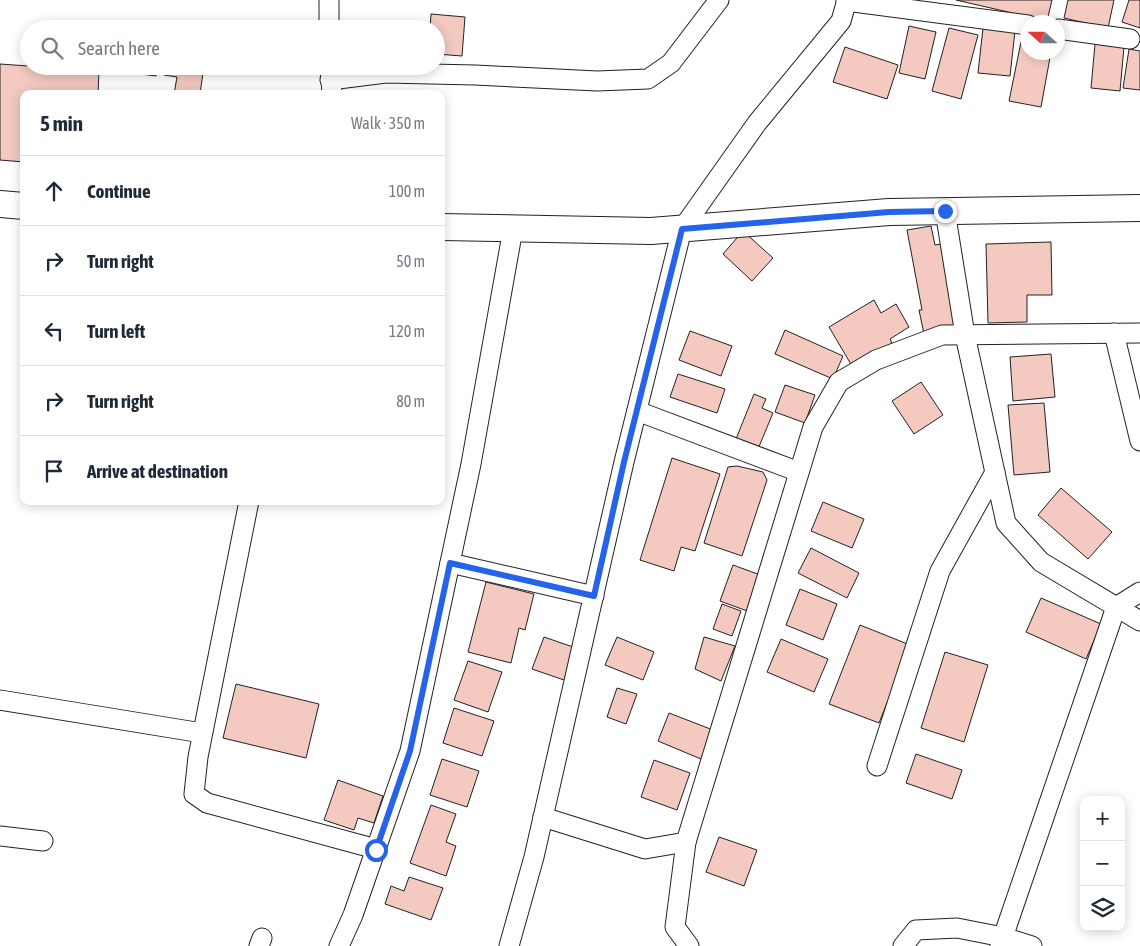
<!DOCTYPE html>
<html lang="en">
<head>
<meta charset="utf-8">
<style>
  body { margin:0; font-family:"Asap Condensed",sans-serif; background:#f6f6f7; color:#1f2937 }
  .controls { position:absolute; right:15px; bottom:15px; display:grid; overflow:hidden; border-radius:10px; box-shadow:0 2px 12px #0003 }
  .controls button { width:45px; height:45px; display:grid; place-items:center; padding:0; border:0; border-bottom:1px solid #e0e1e3; background:#fff; color:#1f2937; font:25px sans-serif }
  .compass { position:absolute; left:1020px; top:15px; width:45px; height:45px; border-radius:50%; background:#fff; box-shadow:0 2px 12px #0003; rotate:291deg }
  .stop { position:absolute; width:15px; height:15px; margin:-11px; border:4px solid #2563eb; border-radius:50%; background:#fff }
  .stop.end { background:#2563eb; border-color:#fff; box-shadow:0 1px 5px #0008 }
  .list { margin:0; padding:0; list-style:none }
  h2 { display:flex; justify-content:space-between; align-items:center; height:65px; margin:0; padding:0 20px; font-size:21px }
  h2 small { font-size:16px; font-weight:400; color:#747a83 }
  .list li { display:grid; grid-template-columns:32px 1fr auto; gap:15px; align-items:center; box-sizing:border-box; height:70px; padding:0 20px; border-top:1px solid #e0e1e3 }
  .list b { display:block; font-size:19px; white-space:nowrap }
  .list em { font-size:16px; font-style:normal; color:#747a83 }
  .icon { flex:none; width:28px; height:28px; fill:none; stroke:currentColor; stroke-width:2; stroke-linecap:round; stroke-linejoin:round }
  .map { position:relative; flex:none; width:1140px; height:946px; overflow:hidden }
  .search { position:absolute; background:#fff; box-shadow:0 2px 12px #0003; left:20px; top:20px; width:425px; height:55px; display:flex; align-items:center; gap:12px; box-sizing:border-box; padding:0 18px; border-radius:28px; color:#747a83; font-size:19px }
  .panel { position:absolute; background:#fff; box-shadow:0 2px 12px #0003; left:20px; top:90px; width:425px; height:415px; border-radius:10px }
  .map>svg:first-child { display:block }
  .building { fill:#f3c9c0; stroke:#222 }
  .lines { fill:none; stroke-linecap:round; stroke-linejoin:round }
  .street-casing { stroke:#222; stroke-width:21 }
  .secondary-casing { stroke:#222; stroke-width:28 }
  .street { stroke:#fff; stroke-width:19 }
  .secondary { stroke:#fff; stroke-width:26 }
  .route { stroke:#2563eb; stroke-width:6 }
</style>
</head>
<body>
<div class="map">
<svg width="1140" height="946" viewBox="0 0 1140 946">
  <rect width="100%" height="100%" fill="#fff"/>
  <g class="building">
    <path d="M 956,0 L 1052,0 L 1047,21 Z"/>
    <path d="M 1068,0 L 1114,0 L 1108,28 L 1064,18 Z"/>
    <path d="M 1129,0 L 1140,0 L 1140,28 L 1122,22 Z"/>
    <path d="M 431,14 L 465,17 L 462,56 L 436,54 L 436,29 L 430,29 Z"/>
    <path d="M 909,26 L 936,32 L 925,79 L 899,73 Z"/>
    <path d="M 949,28 L 978,35 L 961,99 L 932,91 Z"/>
    <path d="M 983,28 L 1015,31 L 1010,76 L 978,73 Z"/>
    <path d="M 1023,32 L 1028,33 L 1028,52 L 1051,52 L 1041,107 L 1009,101 Z"/>
    <path d="M 1095,44 L 1124,47 L 1120,91 L 1091,88 Z"/>
    <path d="M 845,47 L 898,65 L 887,99 L 833,82 Z"/>
    <path d="M 1129,49 L 1140,51 L 1140,90 L 1123,88 Z"/>
    <path d="M 0,64 L 99,71 L 98,94 L 24,94 L 24,162 L 0,160 Z"/>
    <path d="M 126,66 L 157,66 L 156,76 L 125,72 Z"/>
    <path d="M 165,66 L 204,66 L 200,94 L 174,94 L 177,77 L 164,75 Z"/>
    <path d="M 931,226 L 935,245 L 941,244 L 957,327 L 924,334 L 919,310 L 922,310 L 907,230 Z"/>
    <path d="M 743,231 L 773,258 L 752,281 L 723,254 Z"/>
    <path d="M 1051,242 L 1052,295 L 1027,295 L 1027,322 L 988,323 L 986,244 Z"/>
    <path d="M 874,300 L 881,313 L 896,304 L 909,327 L 890,339 L 892,343 L 852,366 L 829,327 Z"/>
    <path d="M 785,330 L 843,356 L 833,379 L 775,354 Z"/>
    <path d="M 690,331 L 732,346 L 721,376 L 679,360 Z"/>
    <path d="M 1051,354 L 1055,397 L 1013,401 L 1010,357 Z"/>
    <path d="M 678,374 L 725,389 L 717,413 L 670,397 Z"/>
    <path d="M 921,382 L 943,415 L 914,434 L 892,401 Z"/>
    <path d="M 785,385 L 815,395 L 805,423 L 775,412 Z"/>
    <path d="M 754,394 L 766,399 L 762,408 L 773,413 L 758,449 L 736,439 Z"/>
    <path d="M 1044,403 L 1050,472 L 1014,475 L 1008,405 Z"/>
    <path d="M 672,458 L 720,474 L 695,551 L 681,547 L 674,571 L 640,560 Z"/>
    <path d="M 737,466 L 763,472 L 767,480 L 742,556 L 704,543 L 728,467 Z"/>
    <path d="M 1061,488 L 1112,532 L 1088,559 L 1038,515 Z"/>
    <path d="M 823,502 L 864,519 L 852,548 L 811,531 Z"/>
    <path d="M 811,548 L 859,573 L 847,598 L 798,573 Z"/>
    <path d="M 733,565 L 763,576 L 750,612 L 720,601 Z"/>
    <path d="M 486,582 L 534,594 L 525,630 L 519,628 L 511,663 L 468,652 Z"/>
    <path d="M 800,589 L 837,604 L 823,640 L 786,625 Z"/>
    <path d="M 1041,598 L 1101,624 L 1086,659 L 1026,632 Z"/>
    <path d="M 722,604 L 741,611 L 732,636 L 713,629 Z"/>
    <path d="M 860,625 L 910,645 L 879,723 L 829,704 Z"/>
    <path d="M 544,637 L 576,648 L 564,680 L 532,669 Z"/>
    <path d="M 617,637 L 654,652 L 643,680 L 605,665 Z"/>
    <path d="M 704,637 L 735,646 L 721,681 L 695,669 Z"/>
    <path d="M 781,639 L 828,659 L 814,692 L 767,672 Z"/>
    <path d="M 945,652 L 988,665 L 964,742 L 921,728 Z"/>
    <path d="M 468,661 L 502,672 L 488,712 L 454,700 Z"/>
    <path d="M 236,684 L 319,704 L 306,758 L 223,738 Z"/>
    <path d="M 617,688 L 637,694 L 626,724 L 607,717 Z"/>
    <path d="M 454,708 L 494,721 L 482,756 L 443,743 Z"/>
    <path d="M 669,713 L 713,730 L 701,759 L 658,741 Z"/>
    <path d="M 916,754 L 962,770 L 952,799 L 906,783 Z"/>
    <path d="M 442,759 L 479,771 L 467,807 L 430,795 Z"/>
    <path d="M 654,760 L 690,773 L 677,810 L 641,797 Z"/>
    <path d="M 338,780 L 383,796 L 374,823 L 358,818 L 354,830 L 324,820 Z"/>
    <path d="M 431,805 L 456,814 L 446,842 L 456,846 L 446,876 L 410,863 Z"/>
    <path d="M 719,837 L 757,850 L 744,886 L 706,872 Z"/>
    <path d="M 409,877 L 443,888 L 431,920 L 385,904 L 391,886 L 404,891 Z"/>
  </g>
  <g class="lines">
    <defs>
      <g id="street">
        <path d="M 329,0 L 329,29"/>
        <path d="M 846,1 L 1028,25"/>
        <path d="M 1058,29 L 1130,39"/>
        <path d="M 330,66 L 332,94"/>
        <path d="M 330,80 L 386,73 L 475,75 L 597,81 L 648,79 L 671,63 L 719,0"/>
        <path d="M 945,211 L 965,335 L 1006,523 L 1041,562 L 1140,621"/>
        <path d="M 1114,333 L 1140,441"/>
        <path d="M 637,411 L 799,472"/>
        <path d="M 249,501 L 198,757 L 194,794 L 207,803 L 376,849"/>
        <path d="M 450,563 L 594,596"/>
        <path d="M 0,700 L 202,733"/>
        <path d="M 877,766 L 940,571 L 995,472"/>
        <path d="M 543,817 L 645,849 L 686,842 L 813,427 L 839,382 L 876,360 L 942,335 L 1140,333"/>
        <path d="M 0,836 L 43,841"/>
        <path d="M 686,842 L 675,927 L 689,946"/>
        <path d="M 259,946 L 262,938"/>
        <path d="M 339,946 L 353,915 L 410,751 L 471,464 L 513,229"/>
        <path d="M 509,946 L 534,857 L 624,462 L 682,229 L 757,123 L 841,21 L 847,0"/>
        <path d="M 903,946 L 916,930 L 957,928 L 1003,937 L 1032,946"/>
        <path d="M 1000,946 L 1116,607 L 1140,592"/>
      </g>
      <g id="secondary">
        <path d="M 0,204 L 24,206"/>
        <path d="M 441,227 L 651,231 L 889,212 L 1140,208"/>
      </g>
    </defs>
    <use href="#street" class="street-casing"/>
    <use href="#secondary" class="secondary-casing"/>
    <use href="#street" class="street"/>
    <use href="#secondary" class="secondary"/>
  </g>
  <g class="lines">
    <path class="route" d="M 376,850 L 410,751 L 450,563 L 594,596 L 624,462 L 682,229 L 889,212 L 945,211"/>
  </g>
</svg>
<div class="controls">
<button>+</button>
<button>−</button>
<button><svg class="icon" aria-label="layers" viewBox="0 0 24 24"><path d="M12 4l9 5-9 5-9-5zM3 14l9 5 9-5"/></svg></button>
</div>
<svg class="compass" viewBox="-18 -18 36 36"><path d="M0-13l5 13h-10z" fill="#e53935"/><path d="M0 13l5-13h-10z" fill="#747a83"/></svg>
<div class="stop" style="left:376px;top:850px"></div>
<div class="stop end" style="left:945px;top:211px"></div>
<div class="search"><svg class="icon" aria-label="search" viewBox="0 0 24 24"><circle cx="10" cy="10" r="6"/><path d="M15 15l6 6"/></svg>Search here</div>
<section class="panel">
<h2>5 min<small>Walk · 350 m</small></h2>
<ul class="list">
<li><svg class="icon" aria-label="ahead" viewBox="0 0 24 24"><path d="M12 20V5M6 11l6-6 6 6"/></svg><div><b>Continue</b></div><em>100 m</em></li>
<li><svg class="icon" aria-label="right" viewBox="0 0 24 24"><path d="M7 20v-9h11M14 6l5 5-5 5"/></svg><div><b>Turn right</b></div><em>50 m</em></li>
<li><svg class="icon" aria-label="left" viewBox="0 0 24 24"><path d="M17 20v-9H6M10 6l-5 5 5 5"/></svg><div><b>Turn left</b></div><em>120 m</em></li>
<li><svg class="icon" aria-label="right" viewBox="0 0 24 24"><path d="M7 20v-9h11M14 6l5 5-5 5"/></svg><div><b>Turn right</b></div><em>80 m</em></li>
<li><svg class="icon" aria-label="arrive" viewBox="0 0 24 24"><path d="M6 21V4h12l-3 4 3 4H6"/></svg><div><b>Arrive at destination</b></div></li>
</ul>
</section>
</div>
</body>
</html>
